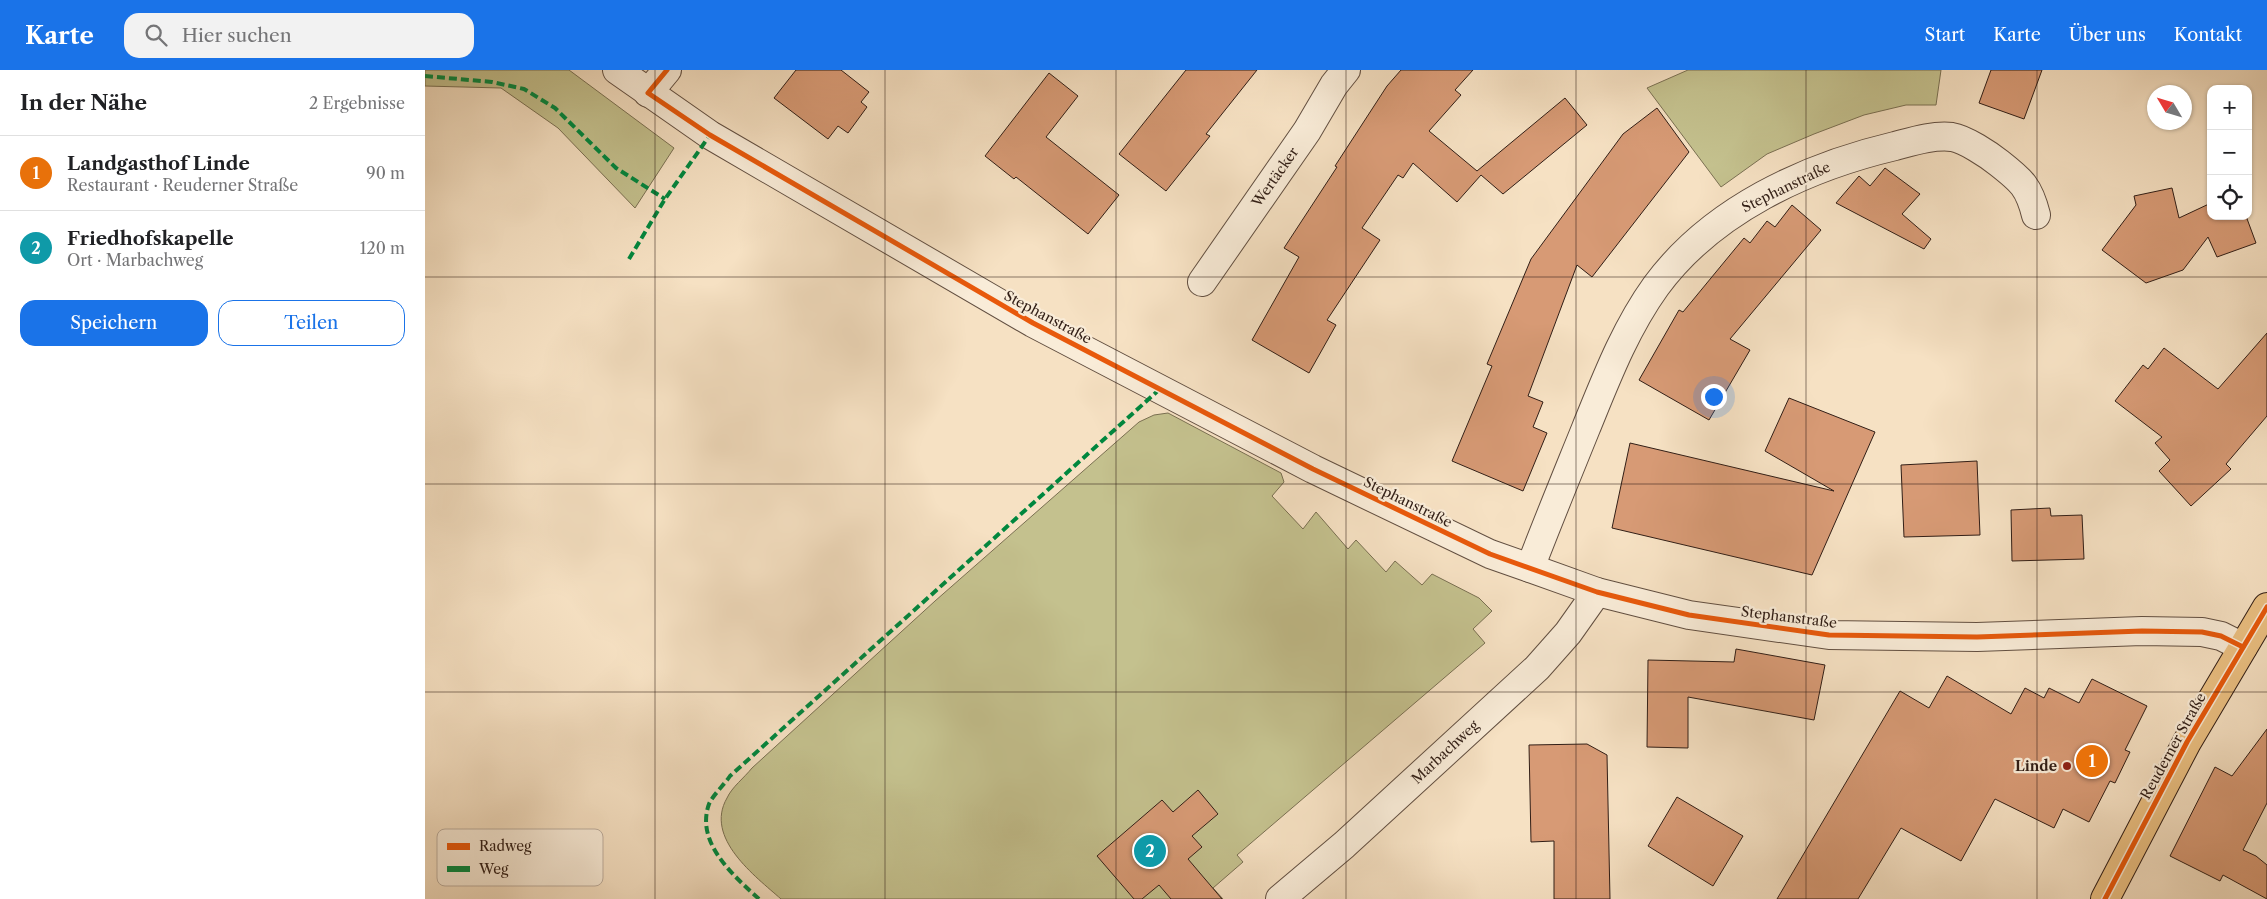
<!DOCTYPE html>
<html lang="de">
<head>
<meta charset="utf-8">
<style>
  body { margin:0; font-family:"Libre Caslon Text",serif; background:#f2f2f2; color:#202124 }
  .controls { position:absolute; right:15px; top:15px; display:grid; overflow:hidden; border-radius:10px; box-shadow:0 1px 4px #0004 }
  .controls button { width:45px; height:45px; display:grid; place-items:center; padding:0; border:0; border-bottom:1px solid #e0e0e0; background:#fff; color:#202124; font:25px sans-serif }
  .compass { position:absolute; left:1722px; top:15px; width:45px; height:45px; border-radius:50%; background:#fff; box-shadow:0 1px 4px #0004; rotate:308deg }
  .you { position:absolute; left:1288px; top:326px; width:18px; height:18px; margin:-12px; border:4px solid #fff; border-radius:50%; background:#1a73e8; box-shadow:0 0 0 8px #1a73e833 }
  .badge { display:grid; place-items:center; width:32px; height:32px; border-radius:50%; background:#1a73e8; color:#fff; font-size:16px; font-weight:700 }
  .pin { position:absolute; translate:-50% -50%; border:2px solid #fff; box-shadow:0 1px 5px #0006 }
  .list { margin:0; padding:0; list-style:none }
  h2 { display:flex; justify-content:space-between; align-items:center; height:65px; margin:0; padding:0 20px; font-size:21px }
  h2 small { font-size:16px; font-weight:400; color:#757577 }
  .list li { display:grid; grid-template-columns:32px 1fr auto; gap:15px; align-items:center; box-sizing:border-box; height:75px; padding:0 20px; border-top:1px solid #e0e0e0 }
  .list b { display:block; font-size:19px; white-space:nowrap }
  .list p { margin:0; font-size:16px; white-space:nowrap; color:#757577 }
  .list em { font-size:16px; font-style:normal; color:#757577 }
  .actions { display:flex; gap:10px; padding:15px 20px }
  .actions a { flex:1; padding:11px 0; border:1px solid #1a73e8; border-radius:15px; text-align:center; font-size:18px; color:#1a73e8 }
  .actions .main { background:#1a73e8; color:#fff }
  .icon { flex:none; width:28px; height:28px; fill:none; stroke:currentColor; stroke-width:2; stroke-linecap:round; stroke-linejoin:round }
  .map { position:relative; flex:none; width:1842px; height:829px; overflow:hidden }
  header { display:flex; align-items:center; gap:30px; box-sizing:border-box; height:70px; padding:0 25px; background:#1a73e8; color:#fff }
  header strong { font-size:24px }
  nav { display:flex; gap:28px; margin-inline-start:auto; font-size:18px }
  .search { width:350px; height:45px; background:#f2f2f2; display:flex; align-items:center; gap:12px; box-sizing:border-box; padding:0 18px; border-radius:15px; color:#757577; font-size:19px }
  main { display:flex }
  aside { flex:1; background:#fff }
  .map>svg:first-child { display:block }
  .green { fill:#c4c18e; stroke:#7a7052 }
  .building { fill:#d79a75; stroke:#311e16 }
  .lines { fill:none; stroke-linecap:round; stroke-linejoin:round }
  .minor-casing { stroke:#624f41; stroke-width:30 }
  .major-casing { stroke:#311e16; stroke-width:30 }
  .minor { stroke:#f9ecd8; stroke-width:28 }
  .major { stroke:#ebc082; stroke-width:28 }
  .quiet { stroke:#00873e; stroke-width:4; stroke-dasharray:8 4; stroke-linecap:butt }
  .cycleway-casing { stroke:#f9ecd8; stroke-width:8 }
  .cycleway { stroke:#e8590c; stroke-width:5 }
  .grid { fill:none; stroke:#311e16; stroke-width:1; stroke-opacity:0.55 }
  .poi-dot { fill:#8f2418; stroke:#f9ecd8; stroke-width:2 }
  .labels { text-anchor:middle; stroke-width:4.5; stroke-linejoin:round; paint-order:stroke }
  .street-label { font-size:14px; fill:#311e16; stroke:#f9ecd8 }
  .poi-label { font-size:14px; font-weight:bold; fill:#311e16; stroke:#f9ecd8; text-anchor:end }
  .key { fill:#f9ecd8; stroke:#bdae9e; stroke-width:1 }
  .key-label { font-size:14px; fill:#311e16 }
</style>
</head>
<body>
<header>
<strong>Karte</strong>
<div class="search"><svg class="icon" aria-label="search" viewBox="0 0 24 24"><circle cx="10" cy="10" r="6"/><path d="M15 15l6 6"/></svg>Hier suchen</div>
<nav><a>Start</a><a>Karte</a><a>Über uns</a><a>Kontakt</a></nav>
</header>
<main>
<aside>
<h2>In der Nähe<small>2 Ergebnisse</small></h2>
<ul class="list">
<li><span class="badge" style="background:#e8710a">1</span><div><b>Landgasthof Linde</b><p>Restaurant · Reuderner Straße</p></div><em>90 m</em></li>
<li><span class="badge" style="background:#0f9aa8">2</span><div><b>Friedhofskapelle</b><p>Ort · Marbachweg</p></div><em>120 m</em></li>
</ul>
<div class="actions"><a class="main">Speichern</a><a>Teilen</a></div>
</aside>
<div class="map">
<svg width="1842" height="829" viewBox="0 0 1842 829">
  <rect width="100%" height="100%" fill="#f6e1c3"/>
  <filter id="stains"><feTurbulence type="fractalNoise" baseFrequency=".004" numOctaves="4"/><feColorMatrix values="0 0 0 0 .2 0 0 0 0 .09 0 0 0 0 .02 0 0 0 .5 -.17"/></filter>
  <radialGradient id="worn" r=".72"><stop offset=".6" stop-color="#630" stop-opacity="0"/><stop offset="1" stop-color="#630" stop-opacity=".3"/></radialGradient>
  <g class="green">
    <path d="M 0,0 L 144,0 L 249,78 L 210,138 L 133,58 L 76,18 L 0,16 Z"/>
    <path d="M 1263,0 L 1516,0 L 1511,35 L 1481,35 L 1439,45 L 1389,64 L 1342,84 L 1296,117 L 1222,18 Z"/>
    <path d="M 743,343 L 856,403 L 859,412 L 847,426 L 878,459 L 891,442 L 923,479 L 931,470 L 961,502 L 970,491 L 997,515 L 1007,504 L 1054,528 L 1067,541 L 1048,559 L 1060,573 L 812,785 L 818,792 L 788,818 L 798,829 L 356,829 C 330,806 279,768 302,728 C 307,717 319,708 327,698 L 510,531 L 714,352 L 729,345 Z"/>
  </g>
  <g class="building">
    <path d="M 371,0 L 416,0 L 444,22 L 436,32 L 442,37 L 423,63 L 413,56 L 403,69 L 349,28 Z"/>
    <path d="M 761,0 L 832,0 L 781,64 L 785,66 L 741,121 L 694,84 Z"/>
    <path d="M 976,0 L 1048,0 L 1030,20 L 1036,25 L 1004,61 L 1052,101 L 1140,28 L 1162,55 L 1078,124 L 1056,105 L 1032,132 L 988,93 L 978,108 L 973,105 L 937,158 L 955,170 L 902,250 L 911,255 L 884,303 L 827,270 L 874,187 L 859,178 L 912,97 L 910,96 L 962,16 Z"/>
    <path d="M 1566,0 L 1617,0 L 1599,49 L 1554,33 Z"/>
    <path d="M 624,3 L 653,26 L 621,67 L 694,125 L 663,164 L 591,107 L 589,109 L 560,86 Z"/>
    <path d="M 1232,38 L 1264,82 L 1167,207 L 1152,195 L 1103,326 L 1118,332 L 1108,357 L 1122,363 L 1098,421 L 1027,391 L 1067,296 L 1062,294 L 1106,189 L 1198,64 Z"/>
    <path d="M 1460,98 L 1495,124 L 1477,144 L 1506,169 L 1499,179 L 1411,133 L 1434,106 L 1445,116 Z"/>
    <path d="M 1747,118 L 1754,148 L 1786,133 L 1786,146 L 1821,146 L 1831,173 L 1792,187 L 1783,167 L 1758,200 L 1721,213 L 1677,180 L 1711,135 L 1709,126 Z"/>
    <path d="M 1367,135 L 1396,160 L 1305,269 L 1325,280 L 1284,350 L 1214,310 L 1254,240 L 1258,242 L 1319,168 L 1325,173 L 1342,151 L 1350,157 Z"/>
    <path d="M 1842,263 L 1842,346 L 1801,394 L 1806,399 L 1766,436 L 1734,401 L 1745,390 L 1730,373 L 1737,367 L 1690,331 L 1718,295 L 1723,299 L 1739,278 L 1793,319 Z"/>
    <path d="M 1364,328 L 1450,362 L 1387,505 L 1187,458 L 1205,373 L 1409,421 L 1340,381 Z"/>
    <path d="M 1552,391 L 1555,465 L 1479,467 L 1476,395 Z"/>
    <path d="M 1625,438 L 1626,446 L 1657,445 L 1659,489 L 1587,491 L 1586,440 Z"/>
    <path d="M 1311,579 L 1400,595 L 1389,650 L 1263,627 L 1263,678 L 1222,677 L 1223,590 L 1309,592 Z"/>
    <path d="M 1522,606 L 1586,644 L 1600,618 L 1619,628 L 1624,618 L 1654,633 L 1667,609 L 1722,636 L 1700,680 L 1705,682 L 1690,713 L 1685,711 L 1664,752 L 1638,739 L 1629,758 L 1570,729 L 1536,791 L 1476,758 L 1433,829 L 1352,829 L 1475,621 L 1504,638 Z"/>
    <path d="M 1842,659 L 1842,733 L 1818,780 L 1831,786 L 1842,795 L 1842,829 L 1798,805 L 1795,811 L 1745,786 L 1790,697 L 1807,706 Z"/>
    <path d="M 1162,674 L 1182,685 L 1185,829 L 1129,829 L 1129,771 L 1106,772 L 1104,675 Z"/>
    <path d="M 773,720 L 793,744 L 767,766 L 777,777 L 763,789 L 797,829 L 746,829 L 734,815 L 717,829 L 709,829 L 672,786 L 737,730 L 748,742 Z"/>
    <path d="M 1252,727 L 1318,766 L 1288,816 L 1223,776 Z"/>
  </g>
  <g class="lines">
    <defs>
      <g id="minor">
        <path d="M 192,0 L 285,65 L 608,253 L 888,399 L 1065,484 L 1105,498 L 1172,522 L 1264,545 L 1404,565 L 1552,567 L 1717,561 L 1777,562 L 1796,566 L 1818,577"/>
        <path d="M 223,23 L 242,0"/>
        <path d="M 777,212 L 882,61 L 909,15 L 921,0"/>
        <path d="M 1105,498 C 1123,451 1142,405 1161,358 C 1181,309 1200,259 1231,216 C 1287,140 1381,97 1470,76 C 1489,71 1508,65 1527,67 C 1540,69 1564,85 1574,93 C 1597,111 1604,117 1611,145"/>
        <path d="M 855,829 L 919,775 L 1112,598 L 1143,563 L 1172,522"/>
      </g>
      <path id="major" d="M 1680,829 L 1762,672 L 1842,537"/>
    </defs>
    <use href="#minor" class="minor-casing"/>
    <use href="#major" class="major-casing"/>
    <use href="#minor" class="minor"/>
    <use href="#major" class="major"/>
    <g class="quiet">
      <path d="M 0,6 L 67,12 L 99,19 L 130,38 L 191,98 L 240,129"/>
      <path d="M 204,189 L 240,129 L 285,65"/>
      <path d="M 334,829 C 309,806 270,773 284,734 C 288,725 299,715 305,706 L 736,318"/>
    </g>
    <defs>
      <g id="cycleway">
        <path d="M 242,0 L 223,23 L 285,65 L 608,253 L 888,399 L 1065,484 L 1172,522 L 1264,545 L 1404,565 L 1552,567 L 1717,561 L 1777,562 L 1796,566 L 1818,577"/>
        <path d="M 1680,829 L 1762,672 L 1842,537"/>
      </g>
    </defs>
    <use href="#cycleway" class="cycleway-casing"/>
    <use href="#cycleway" class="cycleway"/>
  </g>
  <path class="grid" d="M 230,0 L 230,829M 460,0 L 460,829M 691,0 L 691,829M 921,0 L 921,829M 1151,0 L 1151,829M 1381,0 L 1381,829M 1612,0 L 1612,829M 0,207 L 1842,207M 0,414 L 1842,414M 0,622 L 1842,622"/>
  <circle class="poi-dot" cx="1642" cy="696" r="5"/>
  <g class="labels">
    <g class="street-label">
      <text transform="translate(850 107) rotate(-55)" y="5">Wertäcker</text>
      <text transform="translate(1361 117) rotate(-26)" y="5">Stephanstraße</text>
      <text transform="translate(623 247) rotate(28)" y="5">Stephanstraße</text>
      <text transform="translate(983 432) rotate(26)" y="5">Stephanstraße</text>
      <text transform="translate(1364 547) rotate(7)" y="5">Stephanstraße</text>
      <text transform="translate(1748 676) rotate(-61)" y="5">Reuderner Straße</text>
      <text transform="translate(1020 682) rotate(-43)" y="5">Marbachweg</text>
    </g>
    <g class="poi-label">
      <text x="1632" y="701">Linde</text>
    </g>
  </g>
  <rect x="12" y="759" width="166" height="57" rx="8" class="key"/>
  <rect x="22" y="773" width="23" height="7" fill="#e8590c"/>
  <rect x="22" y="796" width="23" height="6" fill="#00873e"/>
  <g class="key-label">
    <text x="54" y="781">Radweg</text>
    <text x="54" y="804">Weg</text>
  </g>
  <rect width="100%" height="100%" filter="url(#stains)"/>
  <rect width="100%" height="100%" fill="url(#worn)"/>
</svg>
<div class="controls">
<button>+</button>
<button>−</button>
<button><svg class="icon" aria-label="locate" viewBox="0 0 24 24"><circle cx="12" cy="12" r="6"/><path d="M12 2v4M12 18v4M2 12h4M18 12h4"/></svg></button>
</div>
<svg class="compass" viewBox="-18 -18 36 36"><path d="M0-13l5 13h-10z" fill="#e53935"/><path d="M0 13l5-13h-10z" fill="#757577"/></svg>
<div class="you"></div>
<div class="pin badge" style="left:1667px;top:691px;background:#e8710a">1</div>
<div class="pin badge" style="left:725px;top:781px;background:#0f9aa8">2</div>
</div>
</main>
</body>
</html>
